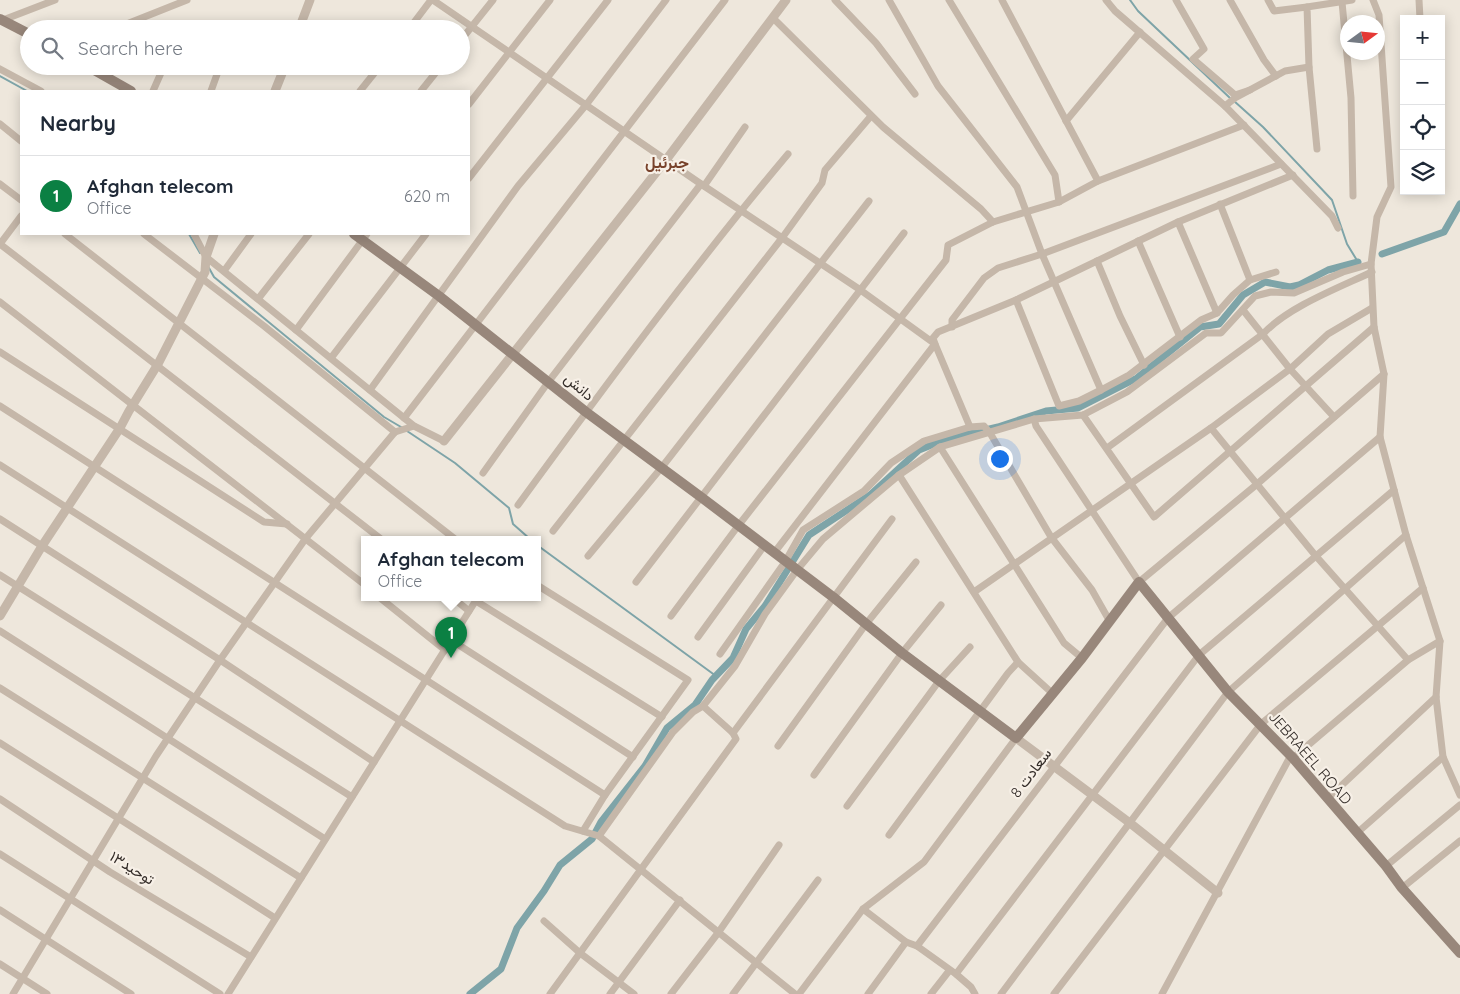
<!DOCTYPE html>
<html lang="en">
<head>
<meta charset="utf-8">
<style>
  body { margin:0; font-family:Quicksand,Vazirmatn,sans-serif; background:#f2f2f3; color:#1f2937 }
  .controls { position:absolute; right:15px; top:15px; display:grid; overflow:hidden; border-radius:0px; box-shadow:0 2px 12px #0003 }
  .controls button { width:45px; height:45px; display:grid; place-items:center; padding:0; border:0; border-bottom:1px solid #e0e1e3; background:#fff; color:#1f2937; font:25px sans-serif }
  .compass { position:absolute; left:1340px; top:15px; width:45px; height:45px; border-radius:50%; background:#fff; box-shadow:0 2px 12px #0003; rotate:75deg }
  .you { position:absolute; left:999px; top:458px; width:18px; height:18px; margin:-12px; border:4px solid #fff; border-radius:50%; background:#1a73e8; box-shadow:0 0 0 8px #1a73e833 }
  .badge { display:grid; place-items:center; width:32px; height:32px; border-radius:50%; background:#0b8043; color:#fff; font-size:16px; font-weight:700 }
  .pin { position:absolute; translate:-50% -41px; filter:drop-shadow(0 1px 2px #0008) }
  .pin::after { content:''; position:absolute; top:26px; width:18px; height:15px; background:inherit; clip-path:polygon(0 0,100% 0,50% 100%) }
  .popup { position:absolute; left:361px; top:536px; width:180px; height:65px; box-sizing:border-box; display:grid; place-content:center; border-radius:0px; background:#fff; filter:drop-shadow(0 1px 4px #0005); font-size:16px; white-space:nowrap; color:#747a83 }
  .popup b { font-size:19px; color:#1f2937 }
  .popup::after { content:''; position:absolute; left:50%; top:100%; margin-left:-10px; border:10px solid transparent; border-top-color:#fff }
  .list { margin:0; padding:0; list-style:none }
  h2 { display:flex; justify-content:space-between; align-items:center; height:65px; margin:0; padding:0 20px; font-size:21px }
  h2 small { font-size:16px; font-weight:400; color:#747a83 }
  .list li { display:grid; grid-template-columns:32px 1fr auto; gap:15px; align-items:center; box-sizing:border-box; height:80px; padding:0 20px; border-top:1px solid #e0e1e3 }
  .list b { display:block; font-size:19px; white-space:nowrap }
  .list p { margin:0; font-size:16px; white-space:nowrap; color:#747a83 }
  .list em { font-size:16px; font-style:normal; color:#747a83 }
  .icon { flex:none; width:28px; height:28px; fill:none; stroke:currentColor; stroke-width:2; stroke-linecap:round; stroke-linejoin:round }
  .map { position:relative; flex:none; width:1460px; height:994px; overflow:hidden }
  .search { position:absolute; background:#fff; box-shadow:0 2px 12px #0003; left:20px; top:20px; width:450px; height:55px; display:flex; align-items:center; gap:12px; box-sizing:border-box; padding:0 18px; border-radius:28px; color:#747a83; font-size:19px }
  .panel { position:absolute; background:#fff; box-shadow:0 2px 12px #0003; left:20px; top:90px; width:450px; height:145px; border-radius:0px }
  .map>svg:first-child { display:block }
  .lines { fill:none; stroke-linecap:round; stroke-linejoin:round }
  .stream { stroke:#7ea4a8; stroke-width:2 }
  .canal { stroke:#7ea4a8; stroke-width:7 }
  .minor { stroke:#c5b7a9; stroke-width:7 }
  .tertiary { stroke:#c5b7a9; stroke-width:9 }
  .secondary { stroke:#98877b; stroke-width:10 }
  .labels { text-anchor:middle; stroke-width:4.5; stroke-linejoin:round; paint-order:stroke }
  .street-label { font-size:15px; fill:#332c28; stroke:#f7f0e7 }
  .neighbourhood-label { font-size:16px; font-weight:bold; fill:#78422b; stroke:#f7f0e7 }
</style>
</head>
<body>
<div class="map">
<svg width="1460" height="994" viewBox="0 0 1460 994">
  <rect width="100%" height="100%" fill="#eee7dc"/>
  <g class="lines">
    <g class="stream">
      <path d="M 1130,0 L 1138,11 L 1230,98"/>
      <path d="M 0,76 L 27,91"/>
      <path d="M 1234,101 L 1263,127 L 1332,200 L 1347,244 L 1358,262"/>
      <path d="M 189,234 L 200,253"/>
      <path d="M 209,268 L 214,277 L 384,417 L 401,427"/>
      <path d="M 407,431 L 455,463 L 509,508 L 513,524 L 530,539"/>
      <path d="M 537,545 L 716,676"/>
    </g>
    <g class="canal">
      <path d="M 1382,254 L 1444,232 L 1460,204"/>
      <path d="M 470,994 L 501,969 L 517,928 L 544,891 L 560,865 L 592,839 L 601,822 L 645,766 L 667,728 L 695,705 L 712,680 L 733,658 L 746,629 L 765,606 L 809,535 L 870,495 L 919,450 L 944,440 L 998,427 L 1046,411 L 1078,408 L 1137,378 L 1200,327 L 1219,324 L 1243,295 L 1265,282 L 1290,287 L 1299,285 L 1328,270 L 1358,262"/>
    </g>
    <g class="minor">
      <path d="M 433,0 L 701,184 L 859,289 L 935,344 L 970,427"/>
      <path d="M 835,0 L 876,43 L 915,94"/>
      <path d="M 889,0 L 938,86 L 1017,187 L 1042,254 L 1101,390 L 1129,375 L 1201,320 L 1217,313 L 1233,295 L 1250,280 L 1276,272"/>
      <path d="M 949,0 L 1055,175 L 1059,202"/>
      <path d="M 1002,0 L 1098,181"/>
      <path d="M 1106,0 L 1115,11 L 1225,106 L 1332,216 L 1338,228"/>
      <path d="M 1176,0 L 1204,49 L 1193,59 L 1235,95 L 1250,90"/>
      <path d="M 1230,0 L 1264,60 L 1276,76"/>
      <path d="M 1268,0 L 1274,11 L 1307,7"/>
      <path d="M 1373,0 L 1379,15 L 1391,187 L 1377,217 L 1371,264 L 1374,327 L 1384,374 L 1380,437 L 1406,535 L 1440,641 L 1436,697 L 1443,757 L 1460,795"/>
      <path d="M 1419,0 L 1420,19"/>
      <path d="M 1342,2 L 1351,98 L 1353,196"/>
      <path d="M 773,18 L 883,127 L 981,209 L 993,222"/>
      <path d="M 3,20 L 55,0"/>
      <path d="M 114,29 L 187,0"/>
      <path d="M 235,29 L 243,25"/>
      <path d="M 409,29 L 431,0"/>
      <path d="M 461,40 L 493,0"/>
      <path d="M 0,69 L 41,91"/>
      <path d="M 153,91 L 164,66"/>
      <path d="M 211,91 L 220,66"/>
      <path d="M 360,91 L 380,66"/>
      <path d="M 421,91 L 441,66"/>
      <path d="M 469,104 L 550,0"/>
      <path d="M 1225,106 L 1235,98 L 1285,71 L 1309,67"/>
      <path d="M 1066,121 L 1140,32"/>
      <path d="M 0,124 L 21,141"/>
      <path d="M 1317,149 L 1309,67 L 1307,7 L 1352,0"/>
      <path d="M 469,178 L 608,0"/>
      <path d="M 0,184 L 21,200"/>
      <path d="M 704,186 L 745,127"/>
      <path d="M 1220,204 L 1250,280"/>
      <path d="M 1178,222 L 1217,313"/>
      <path d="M 65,234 L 455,539"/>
      <path d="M 144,234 L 264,326 L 395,432"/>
      <path d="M 194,234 L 206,257 L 414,426 L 444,441"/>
      <path d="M 1138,241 L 1180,337"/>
      <path d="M 0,244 L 381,539"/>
      <path d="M 0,244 L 21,216"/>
      <path d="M 1097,261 L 1120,316 L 1144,365"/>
      <path d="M 224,271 L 251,234"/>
      <path d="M 258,299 L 309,234"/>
      <path d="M 1016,300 L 1059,406 L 1079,401 L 1101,390"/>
      <path d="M 0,302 L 365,585"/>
      <path d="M 1243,310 L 1290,369 L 1334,417"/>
      <path d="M 952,327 L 952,320 L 984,278 L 998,268 L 1042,254 L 1281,164"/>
      <path d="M 296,330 L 367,234"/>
      <path d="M 0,352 L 264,522 L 287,524"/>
      <path d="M 331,358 L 426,234"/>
      <path d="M 370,390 L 518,186 L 586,105 L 666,0"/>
      <path d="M 0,406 L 605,795"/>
      <path d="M 1083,415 L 1154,517 L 1374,327"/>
      <path d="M 404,418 L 725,0"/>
      <path d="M 1034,419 L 1036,426 L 1139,582 L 1256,485 L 1384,374"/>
      <path d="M 1211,428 L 1315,555 L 1408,660"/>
      <path d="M 940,447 L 1064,643 L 1082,658"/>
      <path d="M 1107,448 L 1263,334 C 1288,307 1338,288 1372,272"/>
      <path d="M 0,465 L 565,826 L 599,836 L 795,994"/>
      <path d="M 483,473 L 549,381 L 701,184"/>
      <path d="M 899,475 L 1018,662 L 1052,693"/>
      <path d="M 518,505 C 605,386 693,267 788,154"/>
      <path d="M 0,519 L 220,660 L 374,762"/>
      <path d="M 553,531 L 782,238 L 822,183 L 825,170 L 871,116"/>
      <path d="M 774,553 L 935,344 L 933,338 L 938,332 L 1016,300 L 1178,222 L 1293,175"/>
      <path d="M 588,556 L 662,467 L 869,201"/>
      <path d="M 0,575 L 352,797"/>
      <path d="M 636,582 L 904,233"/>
      <path d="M 537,585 L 688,680 L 605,795 L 583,831"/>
      <path d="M 974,592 L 1211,428 L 1290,369 L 1328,334 L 1372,308"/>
      <path d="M 379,597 L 445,650"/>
      <path d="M 452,597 L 469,611"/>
      <path d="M 476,601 L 662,717"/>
      <path d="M 671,616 L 738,526 L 946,260 L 948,245 L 993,222 L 1059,202 L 1098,181 L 1244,125"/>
      <path d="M 0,631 L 325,839"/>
      <path d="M 698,637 L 764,546"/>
      <path d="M 451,640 L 633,757"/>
      <path d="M 720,654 L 785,562 L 803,530 L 864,491 L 891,463 L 924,441 L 970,427 L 984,426 L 990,433 L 1051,537 L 1092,590 L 1109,620"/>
      <path d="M 0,688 L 301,878"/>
      <path d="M 733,733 L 892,519"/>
      <path d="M 0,743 L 275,918"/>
      <path d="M 778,746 L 866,624 L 916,562"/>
      <path d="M 1293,758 L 1408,660 L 1440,641"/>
      <path d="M 814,775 L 902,653 L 941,605"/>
      <path d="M 0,799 L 110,872 L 251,957"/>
      <path d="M 1327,799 L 1436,697"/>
      <path d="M 847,806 L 939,681 L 970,647"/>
      <path d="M 1357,833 L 1443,757"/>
      <path d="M 889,835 L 1008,673 L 1018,662"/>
      <path d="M 599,836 L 673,732 L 693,712 L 703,706 L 735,666 L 765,614 L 797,570 L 823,539 L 899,475 L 940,447 L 1034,419 L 1083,415 L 1127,392 L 1206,333 L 1221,333 L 1255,296 L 1271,292 L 1294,293 L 1343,272 L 1371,264"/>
      <path d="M 0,854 L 220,994"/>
      <path d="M 1386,866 L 1460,805"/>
      <path d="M 1402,888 L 1460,841"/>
      <path d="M 863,909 L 906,942 L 917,946 L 956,974 L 971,987 L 975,994"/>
      <path d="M 0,910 L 131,994"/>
      <path d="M 544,921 L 580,953 L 634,994"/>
      <path d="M 917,946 L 1168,618 L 1380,437"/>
      <path d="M 0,964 L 47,994"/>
      <path d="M 956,974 L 1199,655 L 1394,490"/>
      <path d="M 13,994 L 156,756 L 220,660 L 306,538 L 395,432 L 414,426"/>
      <path d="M 228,994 L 478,597"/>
      <path d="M 550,994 L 736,739 L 733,733 L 703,706"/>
      <path d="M 610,994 L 680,900"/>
      <path d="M 671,994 L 718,933 L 779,845"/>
      <path d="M 733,994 L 818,880"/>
      <path d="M 799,994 L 863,909 L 924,862 L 1016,738"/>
      <path d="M 868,994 L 906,942"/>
      <path d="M 931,994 L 949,971"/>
      <path d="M 1001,994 L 1228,692 L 1406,535"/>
      <path d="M 1054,994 L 1261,724 L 1423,588"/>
      <path d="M 1162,994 L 1290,757"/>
    </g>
    <g class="tertiary">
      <path d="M 299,29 L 310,0"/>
      <path d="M 275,91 L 285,66"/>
      <path d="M 444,441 L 666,160 L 786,0"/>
      <path d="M 0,616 L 42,546 L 120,428 L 129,411 L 158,364 L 205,272 L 206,257 L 214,234"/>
      <path d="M 1016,738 L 1130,823 L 1218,893"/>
    </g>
    <g class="secondary">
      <path d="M 0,19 L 29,34"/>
      <path d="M 87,66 L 131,91"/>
      <path d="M 354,234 L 439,296 L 586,412 L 701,497 L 833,597 L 902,653 L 1016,738 L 1082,658 L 1139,582 L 1228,692 L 1293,758 L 1386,866 L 1402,888 L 1460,953"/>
    </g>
  </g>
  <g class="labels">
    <g class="street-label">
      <text transform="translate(579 387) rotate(40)" y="5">دانش</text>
      <text transform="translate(1310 758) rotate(49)" y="5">JEBRAEEL ROAD</text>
      <text transform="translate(1031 773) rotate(-53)" y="5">سعادت 8</text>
      <text transform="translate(132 868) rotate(32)" y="5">توحید۱۳</text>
    </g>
    <g class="neighbourhood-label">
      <text x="667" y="168">جبرئیل</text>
    </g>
  </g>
</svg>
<div class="controls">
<button>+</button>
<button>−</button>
<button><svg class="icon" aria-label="locate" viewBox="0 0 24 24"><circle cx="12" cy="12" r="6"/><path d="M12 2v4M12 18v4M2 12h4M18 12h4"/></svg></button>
<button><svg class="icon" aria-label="layers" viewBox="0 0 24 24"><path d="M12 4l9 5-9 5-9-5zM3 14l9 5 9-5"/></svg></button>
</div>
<svg class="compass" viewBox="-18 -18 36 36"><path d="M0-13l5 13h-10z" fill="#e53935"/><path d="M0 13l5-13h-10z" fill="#747a83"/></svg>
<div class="you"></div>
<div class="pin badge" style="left:451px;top:658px">1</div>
<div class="popup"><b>Afghan telecom</b>Office</div>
<div class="search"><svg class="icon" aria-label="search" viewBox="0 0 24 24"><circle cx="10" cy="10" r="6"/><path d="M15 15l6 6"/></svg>Search here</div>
<section class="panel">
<h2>Nearby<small></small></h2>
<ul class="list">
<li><span class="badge">1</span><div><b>Afghan telecom</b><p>Office</p></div><em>620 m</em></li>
</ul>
</section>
</div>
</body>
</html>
